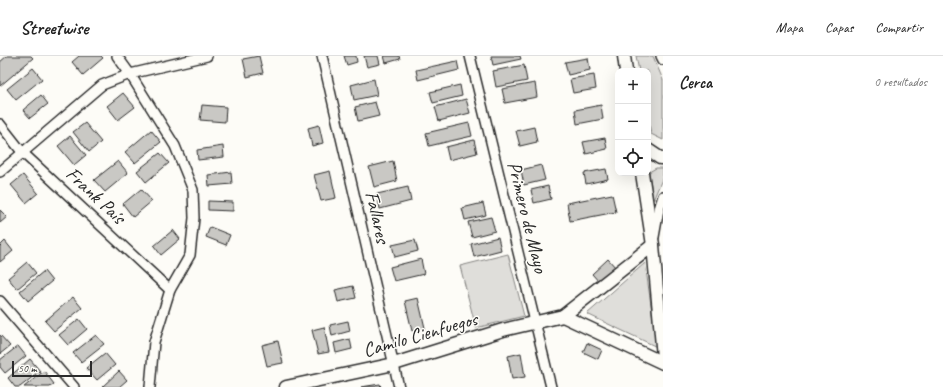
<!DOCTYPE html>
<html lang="es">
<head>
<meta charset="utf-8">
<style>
  body { margin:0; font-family:Caveat,sans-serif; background:#f2f2f2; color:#222 }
  .controls { position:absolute; right:12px; top:12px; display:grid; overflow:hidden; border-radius:8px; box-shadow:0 4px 16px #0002 }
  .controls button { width:36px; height:36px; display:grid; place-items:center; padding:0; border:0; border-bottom:1px solid #e0e0e0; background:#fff; color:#222; font:20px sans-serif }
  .scale { position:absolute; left:12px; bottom:10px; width:80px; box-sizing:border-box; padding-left:4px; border:2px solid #2b2b2b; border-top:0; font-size:11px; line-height:14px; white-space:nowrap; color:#2b2b2b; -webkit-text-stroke:3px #fdfcf7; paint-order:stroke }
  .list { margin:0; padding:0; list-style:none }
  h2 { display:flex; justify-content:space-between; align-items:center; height:52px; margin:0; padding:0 16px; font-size:17px }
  h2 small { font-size:13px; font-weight:400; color:#767676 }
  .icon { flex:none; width:22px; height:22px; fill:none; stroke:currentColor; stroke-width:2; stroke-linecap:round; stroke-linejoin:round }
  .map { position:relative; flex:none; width:663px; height:331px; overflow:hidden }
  header { display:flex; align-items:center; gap:24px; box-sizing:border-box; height:56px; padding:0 20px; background:#fff; border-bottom:1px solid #e0e0e0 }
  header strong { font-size:19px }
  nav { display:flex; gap:22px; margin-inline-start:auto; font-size:14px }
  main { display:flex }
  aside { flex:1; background:#fff }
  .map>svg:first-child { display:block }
  .green { fill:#dfdeda; stroke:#858482 }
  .building { fill:#c9c8c4; stroke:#2b2b2b }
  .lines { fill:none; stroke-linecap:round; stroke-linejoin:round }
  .street-casing { stroke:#2b2b2b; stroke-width:12 }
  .secondary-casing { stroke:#2b2b2b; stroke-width:15 }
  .street { stroke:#fdfcf7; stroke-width:9 }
  .secondary { stroke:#fdfcf7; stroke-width:12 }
  .labels { text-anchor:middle; stroke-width:3; stroke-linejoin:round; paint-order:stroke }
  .street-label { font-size:20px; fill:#2b2b2b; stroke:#fdfcf7 }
</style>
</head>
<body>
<header>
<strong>Streetwise</strong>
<nav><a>Mapa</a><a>Capas</a><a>Compartir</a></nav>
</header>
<main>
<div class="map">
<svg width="663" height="331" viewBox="0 0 663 331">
  <rect width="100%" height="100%" fill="#fdfcf7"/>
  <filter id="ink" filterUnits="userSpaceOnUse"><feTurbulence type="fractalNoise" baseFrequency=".025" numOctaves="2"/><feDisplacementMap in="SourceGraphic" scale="8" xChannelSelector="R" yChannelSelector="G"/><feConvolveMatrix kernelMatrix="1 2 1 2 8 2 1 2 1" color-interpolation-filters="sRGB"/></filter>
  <g filter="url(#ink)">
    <g class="green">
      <path d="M 636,0 L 653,0 L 663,24 L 663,84 L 651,78 L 648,63 L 648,15 L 639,15 Z"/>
      <path d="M 656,112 L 663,112 L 663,121 L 653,144 L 649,116 Z"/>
      <path d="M 508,198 L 524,260 L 476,272 L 460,210 Z"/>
      <path d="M 645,207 L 657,291 L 587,258 Z"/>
    </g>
    <g class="building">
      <path d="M 7,0 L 31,0 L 33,2 L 0,30 L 0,6 Z"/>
      <path d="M 79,0 L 101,0 L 103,2 L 83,19 L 72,6 Z"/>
      <path d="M 259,0 L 263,17 L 247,21 L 243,3 Z"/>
      <path d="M 344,0 L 356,0 L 357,6 L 347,9 Z"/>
      <path d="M 364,0 L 378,0 L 380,8 L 367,11 Z"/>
      <path d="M 384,0 L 399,0 L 400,3 L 386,7 Z"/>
      <path d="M 491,0 L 520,0 L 521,3 L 493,9 Z"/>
      <path d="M 588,2 L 590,14 L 568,19 L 565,6 Z"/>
      <path d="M 457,5 L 459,14 L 418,24 L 416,14 Z"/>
      <path d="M 524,9 L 527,25 L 496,31 L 493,15 Z"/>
      <path d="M 33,12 L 42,23 L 16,44 L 7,33 Z"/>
      <path d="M 594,19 L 596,33 L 573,37 L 570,23 Z"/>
      <path d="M 374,23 L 377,39 L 354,44 L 351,29 Z"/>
      <path d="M 535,27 L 537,41 L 505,47 L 502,33 Z"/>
      <path d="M 460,29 L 462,40 L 433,47 L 430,36 Z"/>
      <path d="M 123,37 L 135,51 L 118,64 L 107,50 Z"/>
      <path d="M 41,39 L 48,48 L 30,62 L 23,54 Z"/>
      <path d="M 466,43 L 470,57 L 439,65 L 435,51 Z"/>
      <path d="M 375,46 L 379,60 L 358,65 L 355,51 Z"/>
      <path d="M 202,49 L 226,51 L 225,66 L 200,64 Z"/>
      <path d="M 601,49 L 603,63 L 577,68 L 575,54 Z"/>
      <path d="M 85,67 L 101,86 L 89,96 L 73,76 Z"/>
      <path d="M 469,67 L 472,80 L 429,90 L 426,77 Z"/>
      <path d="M 319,69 L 323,87 L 312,90 L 308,72 Z"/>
      <path d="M 534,71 L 537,86 L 520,90 L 516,75 Z"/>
      <path d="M 151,74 L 161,86 L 135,107 L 125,96 Z"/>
      <path d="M 70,80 L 86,99 L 74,109 L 58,90 Z"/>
      <path d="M 605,82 L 607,93 L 586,98 L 583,86 Z"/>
      <path d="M 474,84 L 477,97 L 449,104 L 446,91 Z"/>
      <path d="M 223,90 L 224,101 L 198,104 L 197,94 Z"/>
      <path d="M 160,97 L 169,107 L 146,126 L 137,115 Z"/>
      <path d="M 118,105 L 128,117 L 105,136 L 94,124 Z"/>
      <path d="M 393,105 L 397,125 L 374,131 L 369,111 Z"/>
      <path d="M 541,109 L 545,124 L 524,129 L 521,114 Z"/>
      <path d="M 606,113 L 608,123 L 586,128 L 584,117 Z"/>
      <path d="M 330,115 L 336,142 L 321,145 L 314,119 Z"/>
      <path d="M 231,116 L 232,128 L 209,130 L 208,119 Z"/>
      <path d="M 23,119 L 38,137 L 26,147 L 11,129 Z"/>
      <path d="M 548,130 L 551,143 L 534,147 L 531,134 Z"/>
      <path d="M 408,131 L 411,145 L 380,153 L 377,138 Z"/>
      <path d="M 141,133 L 152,145 L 133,161 L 123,148 Z"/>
      <path d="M 612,138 L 616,156 L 570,165 L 567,147 Z"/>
      <path d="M 208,145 L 233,146 L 233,155 L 208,154 Z"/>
      <path d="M 483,147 L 486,159 L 465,164 L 462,152 Z"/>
      <path d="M 0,154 L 7,161 L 0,167 Z"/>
      <path d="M 491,161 L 495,175 L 472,181 L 468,166 Z"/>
      <path d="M 210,171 L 230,179 L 226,189 L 206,181 Z"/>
      <path d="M 173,174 L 180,183 L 161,199 L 154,190 Z"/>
      <path d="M 498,181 L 501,194 L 474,201 L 471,188 Z"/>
      <path d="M 415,184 L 418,195 L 395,201 L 392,189 Z"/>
      <path d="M 5,185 L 13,195 L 0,206 L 0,190 Z"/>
      <path d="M 421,203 L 424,218 L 394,225 L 390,211 Z"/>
      <path d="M 608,203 L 616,212 L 600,227 L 592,218 Z"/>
      <path d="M 27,206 L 36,217 L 17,233 L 8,222 Z"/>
      <path d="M 44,215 L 52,225 L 28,245 L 20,235 Z"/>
      <path d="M 353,230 L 356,242 L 338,246 L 335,234 Z"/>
      <path d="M 73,241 L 82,252 L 54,275 L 45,265 Z"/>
      <path d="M 418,242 L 425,272 L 412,275 L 405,245 Z"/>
      <path d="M 79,263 L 87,273 L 68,289 L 59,279 Z"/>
      <path d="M 348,265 L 350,275 L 332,280 L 330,269 Z"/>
      <path d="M 324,271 L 329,296 L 318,298 L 312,274 Z"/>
      <path d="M 0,279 L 10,290 L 0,298 Z"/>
      <path d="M 96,279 L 104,288 L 81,306 L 73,297 Z"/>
      <path d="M 350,283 L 352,293 L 336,297 L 334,287 Z"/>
      <path d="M 278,285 L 283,307 L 267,310 L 262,289 Z"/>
      <path d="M 587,287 L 602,294 L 598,303 L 583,296 Z"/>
      <path d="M 18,290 L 26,300 L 5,317 L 0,311 L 0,304 Z"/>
      <path d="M 105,297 L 115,309 L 97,324 L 86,312 Z"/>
      <path d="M 521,297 L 525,321 L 512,323 L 508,300 Z"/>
      <path d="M 30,303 L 40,315 L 20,331 L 15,331 L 8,322 Z"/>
      <path d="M 44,315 L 54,328 L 50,331 L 24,331 Z"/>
      <path d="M 119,315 L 127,324 L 119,331 L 102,331 Z"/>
      <path d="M 380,328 L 381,331 L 361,331 Z"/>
    </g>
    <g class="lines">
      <defs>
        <g id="street">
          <path d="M 117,0 L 130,18 L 175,90 L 193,134 L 194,162 L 190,199 L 170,234 L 154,286 L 150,331"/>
          <path d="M 322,0 L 399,331"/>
          <path d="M 470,0 L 551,331"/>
          <path d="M 661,0 L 663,4"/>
          <path d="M 0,68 L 22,96 L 170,234"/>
          <path d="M 0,116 L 102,29 L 130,18 L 207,0"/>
          <path d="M 654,181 L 659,153 L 663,140"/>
          <path d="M 0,245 L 74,331"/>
        </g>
        <g id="secondary">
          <path d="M 624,0 L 626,15"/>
          <path d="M 648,94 L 660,102 L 663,102"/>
          <path d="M 642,117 L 653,189 L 663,301"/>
          <path d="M 563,260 L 663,307"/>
          <path d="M 286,331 L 394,308 L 503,274 L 563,260 L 653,189"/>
        </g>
      </defs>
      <use href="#street" class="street-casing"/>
      <use href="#secondary" class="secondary-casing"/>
      <use href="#street" class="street"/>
      <use href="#secondary" class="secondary"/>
    </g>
  </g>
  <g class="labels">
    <g class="street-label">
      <text transform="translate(96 139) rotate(43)" y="7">Frank País</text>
      <text transform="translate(378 161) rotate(77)" y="7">Fallares</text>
      <text transform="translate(528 161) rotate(76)" y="7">Primero de Mayo</text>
      <text transform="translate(420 278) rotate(-16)" y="7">Camilo Cienfuegos</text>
    </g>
  </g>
</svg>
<div class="controls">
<button>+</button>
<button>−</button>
<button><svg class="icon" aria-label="locate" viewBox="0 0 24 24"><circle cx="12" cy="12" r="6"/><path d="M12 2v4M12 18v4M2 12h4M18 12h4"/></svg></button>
</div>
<div class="scale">50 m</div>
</div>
<aside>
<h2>Cerca<small>0 resultados</small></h2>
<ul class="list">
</ul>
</aside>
</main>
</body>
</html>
